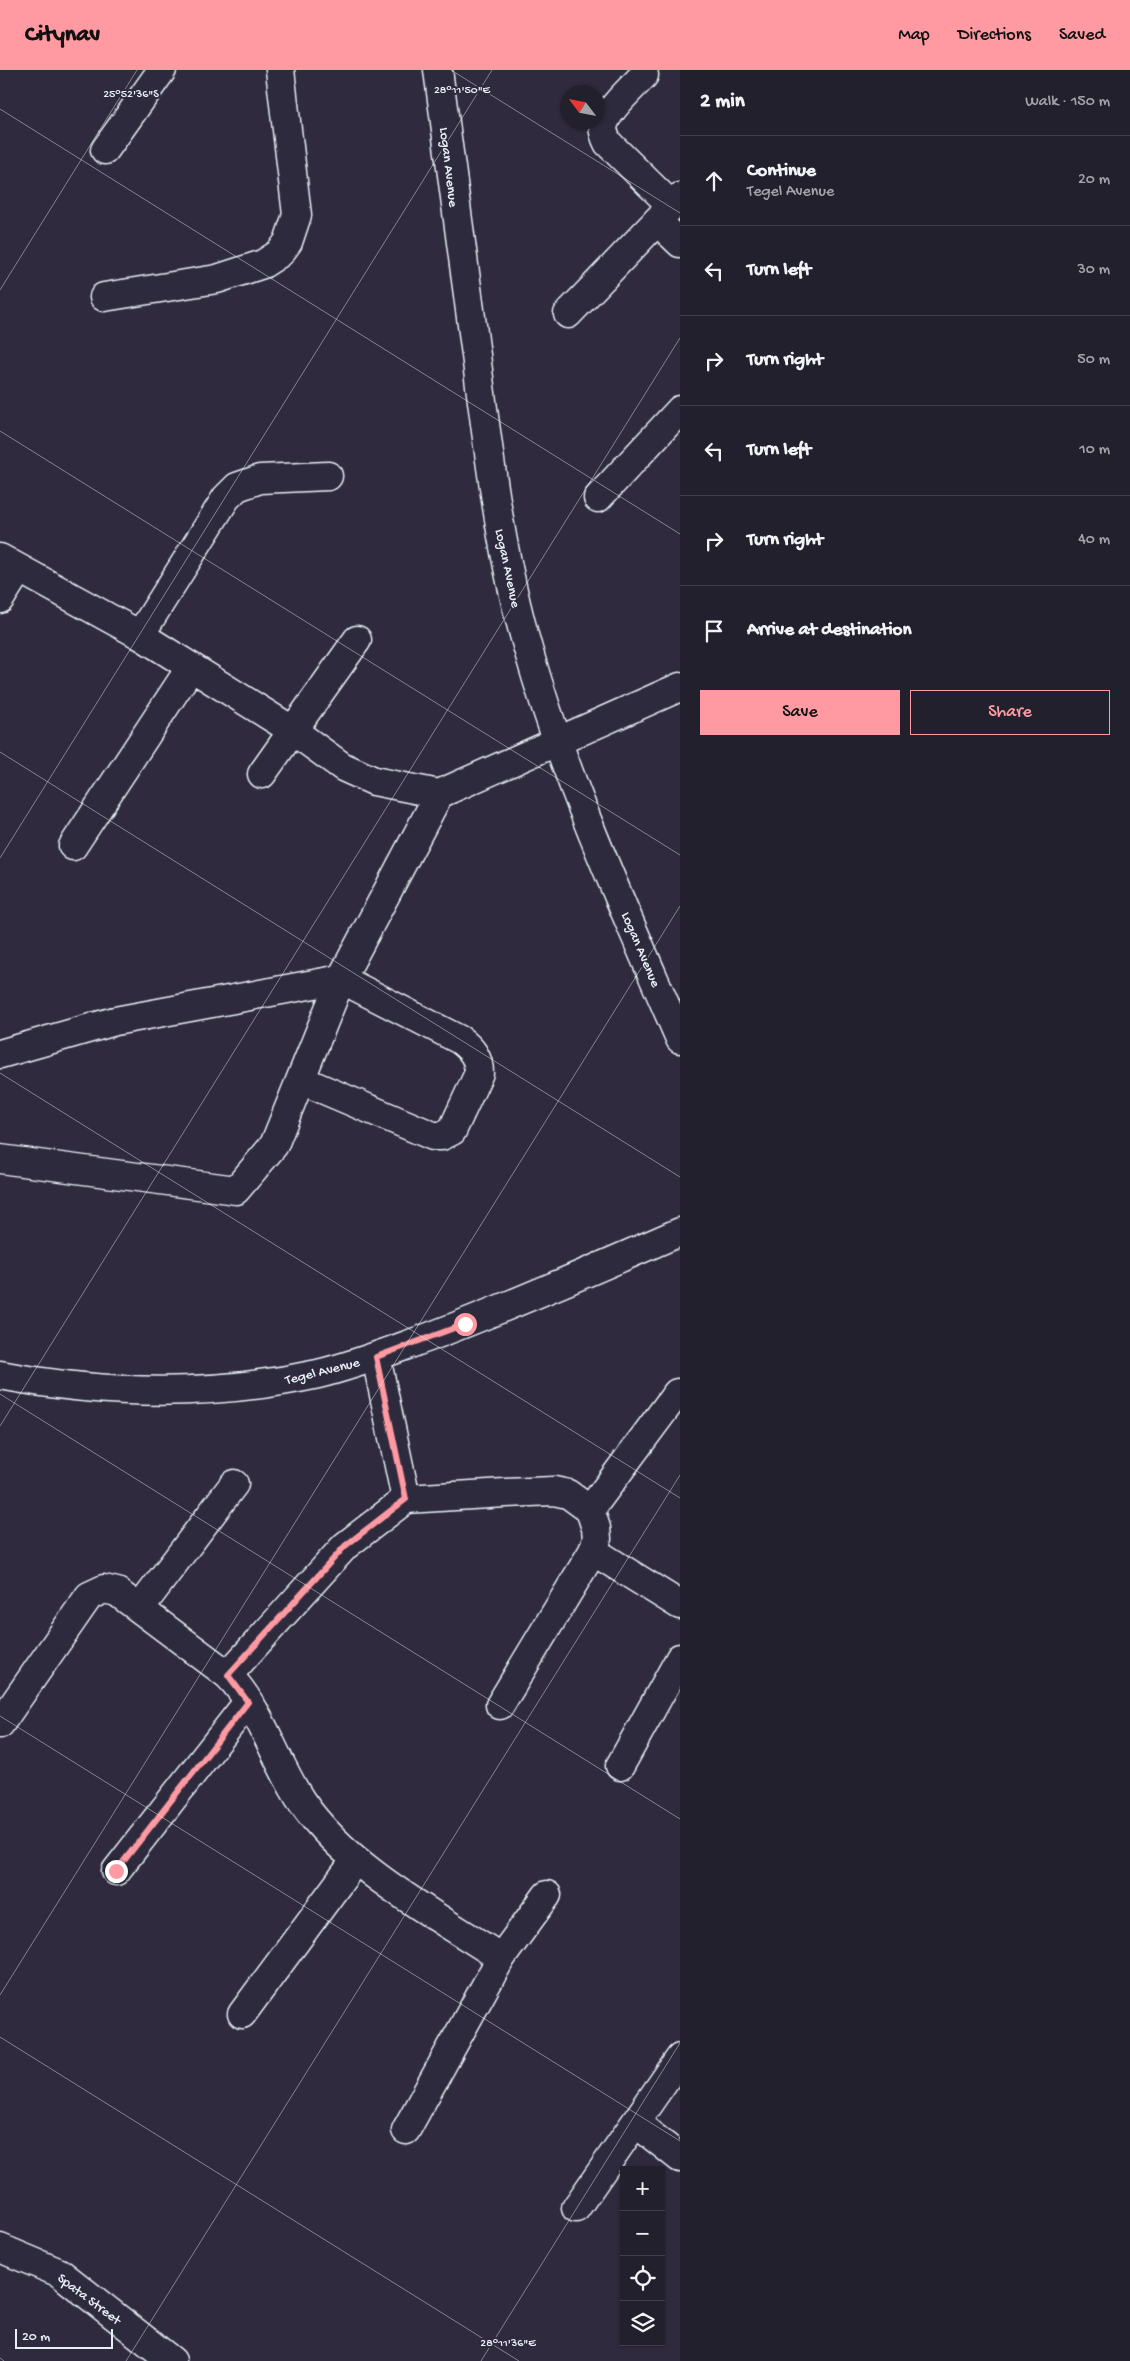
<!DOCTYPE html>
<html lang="en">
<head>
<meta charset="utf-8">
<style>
  body { margin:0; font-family:"Gochi Hand",sans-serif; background:#2b2836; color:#f1f3f6 }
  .controls { position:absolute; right:15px; bottom:15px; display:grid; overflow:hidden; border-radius:0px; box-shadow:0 1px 4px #0004 }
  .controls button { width:45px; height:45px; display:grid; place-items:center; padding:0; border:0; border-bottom:1px solid #403e4a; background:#23202e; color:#f1f3f6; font:25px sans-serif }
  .compass { position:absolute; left:560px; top:15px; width:45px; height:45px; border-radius:50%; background:#23202e; box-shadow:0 1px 4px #0004; rotate:302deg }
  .scale { position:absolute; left:15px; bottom:12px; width:98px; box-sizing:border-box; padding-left:5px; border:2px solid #e8f1f8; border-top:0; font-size:14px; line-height:18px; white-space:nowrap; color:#e8f1f8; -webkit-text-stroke:4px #2f2a3d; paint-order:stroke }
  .stop { position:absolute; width:15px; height:15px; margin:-11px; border:4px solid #ff9aa2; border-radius:50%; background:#fff }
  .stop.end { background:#ff9aa2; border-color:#fff; box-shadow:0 1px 5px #0008 }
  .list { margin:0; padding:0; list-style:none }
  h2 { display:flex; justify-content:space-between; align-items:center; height:65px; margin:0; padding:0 20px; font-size:21px }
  h2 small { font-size:16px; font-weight:400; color:#a3a3aa }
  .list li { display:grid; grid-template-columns:32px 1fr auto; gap:15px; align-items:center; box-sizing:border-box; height:90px; padding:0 20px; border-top:1px solid #403e4a }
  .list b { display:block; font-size:19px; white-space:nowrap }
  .list p { margin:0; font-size:16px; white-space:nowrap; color:#a3a3aa }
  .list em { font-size:16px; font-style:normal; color:#a3a3aa }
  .actions { display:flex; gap:10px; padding:15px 20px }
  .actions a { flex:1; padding:11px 0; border:1px solid #ff9aa2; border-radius:0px; text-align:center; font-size:18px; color:#ff9aa2 }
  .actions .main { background:#ff9aa2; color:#111 }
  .icon { flex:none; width:28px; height:28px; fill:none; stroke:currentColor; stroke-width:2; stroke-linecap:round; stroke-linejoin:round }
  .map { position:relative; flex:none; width:680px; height:2291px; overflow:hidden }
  header { display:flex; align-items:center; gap:30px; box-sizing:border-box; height:70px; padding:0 25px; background:#ff9aa2; color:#111 }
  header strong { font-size:24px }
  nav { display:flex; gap:28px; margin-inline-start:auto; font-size:18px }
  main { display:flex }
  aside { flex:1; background:#23202e }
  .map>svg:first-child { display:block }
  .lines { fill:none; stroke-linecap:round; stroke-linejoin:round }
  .minor-casing { stroke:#e8f1f8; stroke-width:31 }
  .minor { stroke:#2f2a3d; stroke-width:28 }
  .route { stroke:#ff9aa2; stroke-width:6 }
  .ticks { fill:none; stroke:#e8f1f8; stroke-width:1; stroke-opacity:0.45 }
  .labels { text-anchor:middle; stroke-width:4; stroke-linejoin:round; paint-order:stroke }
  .street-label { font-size:14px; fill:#e8f1f8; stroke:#2f2a3d }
  .ticks-label { font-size:12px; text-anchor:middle; fill:#e8f1f8; stroke:#2f2a3d; stroke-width:4; stroke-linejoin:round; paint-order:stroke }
</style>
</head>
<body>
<header>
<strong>Citynav</strong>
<nav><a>Map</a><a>Directions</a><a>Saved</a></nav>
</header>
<main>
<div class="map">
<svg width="680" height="2291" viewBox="0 0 680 2291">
  <rect width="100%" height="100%" fill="#2f2a3d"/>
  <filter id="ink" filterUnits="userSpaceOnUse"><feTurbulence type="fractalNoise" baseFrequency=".02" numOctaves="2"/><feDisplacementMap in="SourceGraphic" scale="10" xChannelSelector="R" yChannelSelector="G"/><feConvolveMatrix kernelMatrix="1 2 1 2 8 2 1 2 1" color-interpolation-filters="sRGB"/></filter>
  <g filter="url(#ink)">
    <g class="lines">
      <defs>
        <g id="minor">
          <path d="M 438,0 C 450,95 464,190 476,285 C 489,384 500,483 528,579 C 566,713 625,841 680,969"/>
          <path d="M 644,5 C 633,17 608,39 604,54 C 602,60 605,67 608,73 L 672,136"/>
          <path d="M 105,80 L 162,0"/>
          <path d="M 657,151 L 680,173"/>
          <path d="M 104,227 L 217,209 L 263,194 L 280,183 L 288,172 L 297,145 L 280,0"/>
          <path d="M 568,244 L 680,127"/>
          <path d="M 598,428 L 680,340"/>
          <path d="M 0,488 L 140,565 L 292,660 L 343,697 L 374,711 L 439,724 L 680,617"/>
          <path d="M 0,529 L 19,499"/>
          <path d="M 140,565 L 226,428 L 237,417 L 260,409 L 328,406"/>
          <path d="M 262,704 L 357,570"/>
          <path d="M 73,776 L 191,597"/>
          <path d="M 0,984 L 115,951 L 341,909 L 460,970 C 472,979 479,988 479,1003 L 452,1061 L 442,1066 L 433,1066 L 301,1010"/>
          <path d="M 0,1089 L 236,1120 L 274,1075 L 341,909 L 439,724"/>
          <path d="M 376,1287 L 406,1429"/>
          <path d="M 0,1305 C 105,1325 213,1327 318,1304 C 356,1295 393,1280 429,1267 C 514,1235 597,1198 680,1162"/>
          <path d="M 590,1440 L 677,1323"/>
          <path d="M 593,1481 L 680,1535"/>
          <path d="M 140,1538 L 234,1414"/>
          <path d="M 228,1605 L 345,1476 L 406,1429 L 505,1423 L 554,1421 L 568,1424 L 590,1440 L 596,1458 L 597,1469 L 593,1481 L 500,1635"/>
          <path d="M 0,1654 L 89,1526 L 104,1519 L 117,1522 L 228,1605 C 262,1640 275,1692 302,1732 C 348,1799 434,1844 501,1888"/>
          <path d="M 620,1696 L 680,1588"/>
          <path d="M 116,1801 L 248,1632"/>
          <path d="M 242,1944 L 355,1791"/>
          <path d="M 636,2053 L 680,2088"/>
          <path d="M 406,2060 L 501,1888 L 547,1825"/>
          <path d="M 576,2138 L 680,1988"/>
          <path d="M 0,2178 L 60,2203 L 172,2291"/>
        </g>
      </defs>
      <use href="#minor" class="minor-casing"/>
      <use href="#minor" class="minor"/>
    </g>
  </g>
  <g class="lines" filter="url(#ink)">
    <path class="route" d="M 116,1801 L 248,1632 L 228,1605 L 345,1476 L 406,1429 L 376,1287 L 465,1254"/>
  </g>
  <path class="ticks" d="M 451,0 L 680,143M 0,39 L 680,464M 0,220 L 137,0M 0,361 L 680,785M 0,682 L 680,1107M 0,788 L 492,0M 0,1003 L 680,1428M 0,1324 L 680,1749M 0,1356 L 680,268M 0,1646 L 680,2071M 0,1925 L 680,836M 0,1967 L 519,2291M 0,2288 L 4,2291M 126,2291 L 680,1405M 481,2291 L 680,1973"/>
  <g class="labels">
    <g class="street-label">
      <text transform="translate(450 97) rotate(83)" y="5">Logan Avenue</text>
      <text transform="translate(509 498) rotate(78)" y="5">Logan Avenue</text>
      <text transform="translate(642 879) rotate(67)" y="5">Logan Avenue</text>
      <text transform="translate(322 1300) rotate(-14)" y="5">Tegel Avenue</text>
      <text transform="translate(90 2228) rotate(37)" y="5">Spata Street</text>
    </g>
  </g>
  <g class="ticks-label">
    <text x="462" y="23">28°11'50"E</text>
    <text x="131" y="27">25°52'36"S</text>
    <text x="508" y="2276">28°11'36"E</text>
  </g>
</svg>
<div class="controls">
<button>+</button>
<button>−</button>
<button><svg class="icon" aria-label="locate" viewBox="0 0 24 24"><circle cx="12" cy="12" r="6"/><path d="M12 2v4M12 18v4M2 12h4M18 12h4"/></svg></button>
<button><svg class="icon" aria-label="layers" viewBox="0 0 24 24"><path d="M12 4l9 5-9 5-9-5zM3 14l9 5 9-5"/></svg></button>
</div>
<svg class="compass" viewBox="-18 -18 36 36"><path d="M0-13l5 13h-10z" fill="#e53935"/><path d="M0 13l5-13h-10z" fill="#a3a3aa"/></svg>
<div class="scale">20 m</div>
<div class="stop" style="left:465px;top:1254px"></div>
<div class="stop end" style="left:116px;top:1801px"></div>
</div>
<aside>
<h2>2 min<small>Walk · 150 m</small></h2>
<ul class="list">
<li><svg class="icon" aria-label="ahead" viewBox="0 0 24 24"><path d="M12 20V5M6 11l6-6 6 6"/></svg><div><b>Continue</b><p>Tegel Avenue</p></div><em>20 m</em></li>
<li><svg class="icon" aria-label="left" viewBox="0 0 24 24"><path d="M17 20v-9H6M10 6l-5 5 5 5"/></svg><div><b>Turn left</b></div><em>30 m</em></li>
<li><svg class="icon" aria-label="right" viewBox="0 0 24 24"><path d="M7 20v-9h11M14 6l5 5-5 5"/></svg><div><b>Turn right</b></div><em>50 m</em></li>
<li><svg class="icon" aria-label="left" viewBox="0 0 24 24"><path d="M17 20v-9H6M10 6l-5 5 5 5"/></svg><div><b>Turn left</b></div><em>10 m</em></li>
<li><svg class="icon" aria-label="right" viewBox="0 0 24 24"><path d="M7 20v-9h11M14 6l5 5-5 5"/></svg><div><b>Turn right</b></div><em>40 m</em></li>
<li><svg class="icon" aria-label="arrive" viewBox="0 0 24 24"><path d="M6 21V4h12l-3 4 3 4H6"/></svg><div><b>Arrive at destination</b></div></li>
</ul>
<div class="actions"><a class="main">Save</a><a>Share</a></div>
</aside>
</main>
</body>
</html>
